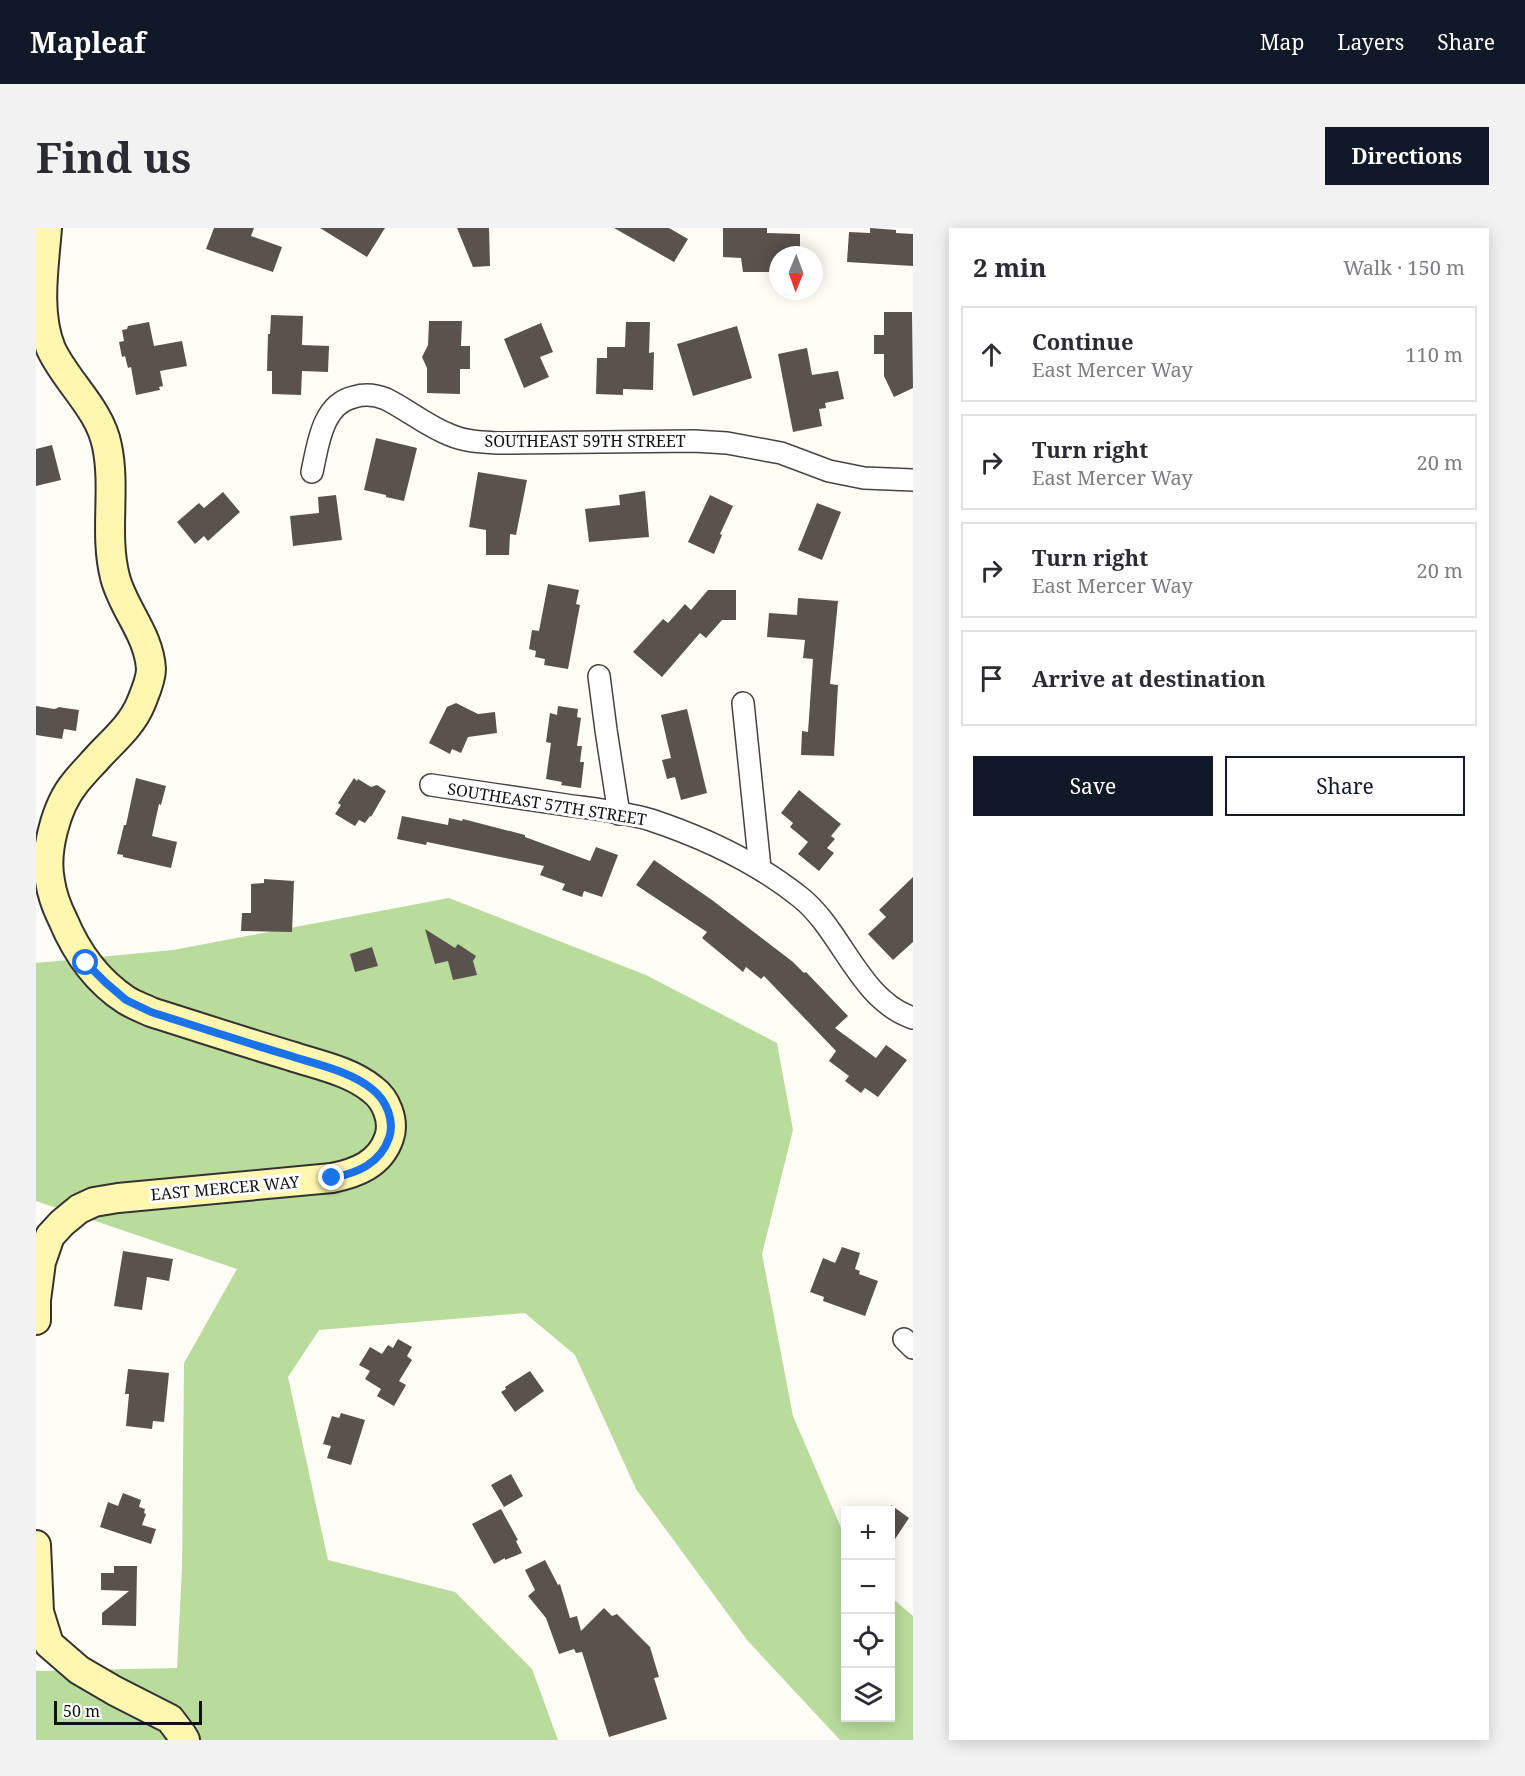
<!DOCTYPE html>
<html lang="en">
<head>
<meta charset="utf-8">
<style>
  body { margin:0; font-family:"Noto Serif",serif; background:#f2f2f3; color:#2b2b33 }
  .controls { position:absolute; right:18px; bottom:18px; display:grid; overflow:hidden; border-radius:0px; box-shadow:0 3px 15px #0003 }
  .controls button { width:54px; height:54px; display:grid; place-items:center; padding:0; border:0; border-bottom:2px solid #e1e1e2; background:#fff; color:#2b2b33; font:30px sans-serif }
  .compass { position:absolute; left:733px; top:18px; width:54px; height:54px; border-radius:50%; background:#fff; box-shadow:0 3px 15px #0003; rotate:181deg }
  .scale { position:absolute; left:18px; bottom:15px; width:148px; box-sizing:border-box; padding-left:6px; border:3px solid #111; border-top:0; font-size:16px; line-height:21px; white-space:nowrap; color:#111; -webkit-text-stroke:4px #fff; paint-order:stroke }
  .stop { position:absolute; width:18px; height:18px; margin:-14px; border:4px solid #1a73e8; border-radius:50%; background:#fff }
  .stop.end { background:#1a73e8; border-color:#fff; box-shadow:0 2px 6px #0008 }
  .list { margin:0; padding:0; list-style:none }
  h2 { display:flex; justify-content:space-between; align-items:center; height:78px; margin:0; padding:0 24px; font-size:26px }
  h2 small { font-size:20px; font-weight:400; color:#7c7c81 }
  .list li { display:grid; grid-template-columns:39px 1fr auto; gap:18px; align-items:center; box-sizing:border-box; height:96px; margin:0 12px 12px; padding:0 12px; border:2px solid #e1e1e2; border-radius:0px }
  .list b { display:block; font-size:22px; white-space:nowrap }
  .list p { margin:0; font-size:20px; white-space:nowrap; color:#7c7c81 }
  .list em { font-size:20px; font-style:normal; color:#7c7c81 }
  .actions { display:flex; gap:12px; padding:18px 24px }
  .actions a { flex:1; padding:14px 0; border:2px solid #111827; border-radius:0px; text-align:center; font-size:21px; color:#111827 }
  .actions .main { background:#111827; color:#fff }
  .icon { flex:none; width:33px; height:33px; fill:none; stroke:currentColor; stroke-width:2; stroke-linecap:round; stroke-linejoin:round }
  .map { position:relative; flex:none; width:877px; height:1512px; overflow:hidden; border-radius:0px }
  header { display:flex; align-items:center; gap:36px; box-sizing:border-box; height:84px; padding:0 30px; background:#111827; color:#fff }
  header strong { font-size:28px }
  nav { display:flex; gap:33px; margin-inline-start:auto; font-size:21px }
  .intro { display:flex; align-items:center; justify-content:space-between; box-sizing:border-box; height:144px; padding:0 36px }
  h1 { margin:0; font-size:42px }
  .button { padding:15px 27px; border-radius:0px; background:#111827; color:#fff; font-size:21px; font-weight:700 }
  main { display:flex; gap:36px; padding:0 36px }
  aside { flex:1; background:#fff; border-radius:0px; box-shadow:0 3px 15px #0003 }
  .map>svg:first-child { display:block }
  .forest { fill:#b9dc9c }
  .building { fill:#5a524d }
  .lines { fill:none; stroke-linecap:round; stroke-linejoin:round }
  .street-casing { stroke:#444; stroke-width:24 }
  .secondary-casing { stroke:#333; stroke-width:32 }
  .street { stroke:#fff; stroke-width:21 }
  .secondary { stroke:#fff6b0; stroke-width:28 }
  .route { stroke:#1a73e8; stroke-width:8 }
  .labels { text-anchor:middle; stroke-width:6; stroke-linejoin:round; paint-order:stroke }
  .street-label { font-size:16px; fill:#111; stroke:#fff }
</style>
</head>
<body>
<header>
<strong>Mapleaf</strong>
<nav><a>Map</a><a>Layers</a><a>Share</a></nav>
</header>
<div class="intro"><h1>Find us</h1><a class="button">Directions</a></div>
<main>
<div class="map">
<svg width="877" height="1512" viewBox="0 0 877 1512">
  <rect width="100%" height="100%" fill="#fffdf5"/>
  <path class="forest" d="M 413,670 L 610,747 L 741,815 L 757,902 L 726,1026 L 757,1188 L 809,1309 L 810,1490 L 854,1490 L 855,1369 L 877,1388 L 877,1512 L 804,1512 L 711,1412 L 600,1261 L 539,1127 L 489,1085 L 283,1102 L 252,1149 L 292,1332 L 419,1364 L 496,1441 L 522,1512 L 0,1512 L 0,1443 L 141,1440 L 146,1340 L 148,1135 L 201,1041 L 0,973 L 0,735 L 137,722 Z"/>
  <g class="building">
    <path d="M 178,0 L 218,0 L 215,8 L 246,19 L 237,44 L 170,21 Z"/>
    <path d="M 284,0 L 349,0 L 331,29 Z"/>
    <path d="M 421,0 L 453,0 L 454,38 L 437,39 Z"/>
    <path d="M 578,0 L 633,0 L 652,11 L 638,34 Z"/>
    <path d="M 687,0 L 731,0 L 731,5 L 764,6 L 764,27 L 742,27 L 742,42 L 739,42 L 739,44 L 707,44 L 705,30 L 687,29 Z"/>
    <path d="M 834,0 L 860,2 L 860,5 L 877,6 L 877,38 L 811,34 L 813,4 L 834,5 Z"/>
    <path d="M 848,84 L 876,84 L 877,160 L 858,169 L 848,148 L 848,126 L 838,126 L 838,107 L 848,107 Z"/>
    <path d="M 235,87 L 267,88 L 266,117 L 293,118 L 292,144 L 266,143 L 265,167 L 236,166 L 236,143 L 231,143 L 232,106 L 234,106 Z"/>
    <path d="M 393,93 L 426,93 L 425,118 L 434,118 L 434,141 L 424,141 L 424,166 L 391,165 L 391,140 L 386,129 L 392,117 Z"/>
    <path d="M 113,94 L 118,118 L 146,113 L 151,138 L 124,143 L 127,158 L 123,159 L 124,162 L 100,167 L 95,139 L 92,140 L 89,128 L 86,129 L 83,114 L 88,113 L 86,102 L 91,101 L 92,98 Z"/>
    <path d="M 590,94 L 614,94 L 613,125 L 618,124 L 617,162 L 587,161 L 587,167 L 560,166 L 561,130 L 571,130 L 571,119 L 589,119 Z"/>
    <path d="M 505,95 L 517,124 L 504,129 L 513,149 L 488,160 L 468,111 Z"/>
    <path d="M 701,98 L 716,150 L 657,168 L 641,116 Z"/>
    <path d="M 771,120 L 776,147 L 802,143 L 808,171 L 789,175 L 790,180 L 783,181 L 786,198 L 757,204 L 742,126 Z"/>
    <path d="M 340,210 L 381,220 L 368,273 L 350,269 L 350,267 L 328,262 Z"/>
    <path d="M 16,217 L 25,252 L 0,258 L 0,221 Z"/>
    <path d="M 442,244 L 491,252 L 480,307 L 474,306 L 473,327 L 450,327 L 450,302 L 433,299 Z"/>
    <path d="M 609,263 L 613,309 L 553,314 L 549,281 L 584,277 L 583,267 Z"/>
    <path d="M 187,264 L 204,284 L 172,313 L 168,308 L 159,316 L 141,294 L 163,275 L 168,280 Z"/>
    <path d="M 300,267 L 306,312 L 257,318 L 254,288 L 283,285 L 282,269 Z"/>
    <path d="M 674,267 L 697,278 L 684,306 L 686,307 L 678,326 L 652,314 Z"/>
    <path d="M 781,275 L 805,284 L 786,332 L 762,322 Z"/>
    <path d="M 512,356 L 543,362 L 540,376 L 544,377 L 532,441 L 508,437 L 509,431 L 499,429 L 500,423 L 493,421 L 496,402 L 503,403 Z"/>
    <path d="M 672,362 L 700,362 L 700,392 L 686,392 L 670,410 L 664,405 L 626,449 L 597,424 L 627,391 L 632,395 L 649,376 L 655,382 Z"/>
    <path d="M 762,370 L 802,373 L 794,456 L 802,457 L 798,528 L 765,527 L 766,503 L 772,504 L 777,431 L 767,430 L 769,412 L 731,409 L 733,385 L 761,387 Z"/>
    <path d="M 420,475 L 442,486 L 459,484 L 461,505 L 432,509 L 425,525 L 416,521 L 414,526 L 393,515 L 411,479 Z"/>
    <path d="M 0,478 L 18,481 L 22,480 L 22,479 L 43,482 L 40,503 L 28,501 L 26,511 L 0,507 Z"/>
    <path d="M 522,478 L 542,481 L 541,489 L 545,490 L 541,518 L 546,518 L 544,534 L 548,534 L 545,560 L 525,557 L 526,554 L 510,551 L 515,515 L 510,514 L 514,485 L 521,487 Z"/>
    <path d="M 651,481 L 671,565 L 645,572 L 639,549 L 631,551 L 626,532 L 635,530 L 625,487 Z"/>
    <path d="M 100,550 L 130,558 L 125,577 L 123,576 L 116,608 L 141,614 L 135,640 L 87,629 L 87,627 L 81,626 L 88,597 L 90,597 Z"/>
    <path d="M 318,550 L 321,553 L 322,551 L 335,559 L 341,557 L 350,563 L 335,589 L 334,588 L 329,595 L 323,592 L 319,598 L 299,586 L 305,577 L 302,575 Z"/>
    <path d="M 763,562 L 805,596 L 795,608 L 799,611 L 791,620 L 798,625 L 783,643 L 762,626 L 772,614 L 754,599 L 757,595 L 745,585 Z"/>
    <path d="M 366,588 L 412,597 L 413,590 L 426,593 L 427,591 L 489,607 L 489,609 L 554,633 L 560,619 L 582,627 L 566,669 L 548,663 L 546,669 L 526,662 L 529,656 L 504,647 L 508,638 L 391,614 L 390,617 L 361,611 Z"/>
    <path d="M 618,632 L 676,672 L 757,734 L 768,745 L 770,744 L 812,788 L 799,800 L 840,830 L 850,817 L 871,832 L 842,869 L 829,860 L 825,865 L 809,853 L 813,848 L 793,833 L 800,823 L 728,748 L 725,751 L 710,739 L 707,744 L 666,710 L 671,704 L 600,657 Z"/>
    <path d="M 877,649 L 877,714 L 857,732 L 832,706 L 850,689 L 843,682 Z"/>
    <path d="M 228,651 L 258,653 L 256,704 L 205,703 L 206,685 L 215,685 L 215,656 L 228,655 Z"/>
    <path d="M 389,701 L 419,720 L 422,716 L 440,728 L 437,733 L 441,747 L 417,752 L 412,733 L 399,736 Z"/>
    <path d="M 336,719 L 342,738 L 319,744 L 314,726 Z"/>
    <path d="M 806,1019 L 824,1025 L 819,1041 L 824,1043 L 823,1046 L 842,1053 L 829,1088 L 787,1073 L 788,1069 L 774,1064 L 787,1030 L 799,1035 Z"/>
    <path d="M 87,1023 L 137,1031 L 133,1053 L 111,1049 L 106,1082 L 78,1078 Z"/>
    <path d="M 362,1111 L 376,1119 L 371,1128 L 376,1132 L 363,1153 L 370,1157 L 358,1178 L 341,1168 L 345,1161 L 329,1151 L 334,1143 L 323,1137 L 334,1119 L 346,1126 L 352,1117 L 357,1120 Z"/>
    <path d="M 92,1141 L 133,1145 L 128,1194 L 117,1193 L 116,1201 L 90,1198 L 93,1166 L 89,1166 Z"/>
    <path d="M 494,1143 L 508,1163 L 479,1184 L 465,1164 L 470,1161 L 469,1159 Z"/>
    <path d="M 305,1185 L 329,1192 L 315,1237 L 291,1230 L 295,1218 L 287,1216 L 296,1188 L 303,1190 Z"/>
    <path d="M 475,1246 L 487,1268 L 468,1279 L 455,1257 Z"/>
    <path d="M 87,1265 L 105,1272 L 103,1279 L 109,1281 L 108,1285 L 110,1286 L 106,1297 L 120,1301 L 115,1316 L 64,1299 L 72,1274 L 82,1278 Z"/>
    <path d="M 855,1277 L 873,1290 L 855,1317 Z"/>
    <path d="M 465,1281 L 482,1312 L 480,1313 L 486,1325 L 469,1332 L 469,1330 L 458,1336 L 436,1296 Z"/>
    <path d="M 509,1332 L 522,1357 L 524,1356 L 534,1390 L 541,1388 L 545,1403 L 568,1380 L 576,1388 L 581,1386 L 614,1419 L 623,1449 L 618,1450 L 631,1491 L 573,1509 L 546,1424 L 540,1425 L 538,1421 L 523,1426 L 510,1390 L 492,1368 L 499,1362 L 489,1342 Z"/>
    <path d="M 78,1338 L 101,1338 L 100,1398 L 66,1397 L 66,1385 L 93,1363 L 65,1362 L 65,1345 L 78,1345 Z"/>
  </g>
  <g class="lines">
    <defs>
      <g id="street">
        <path d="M 276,244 C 282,217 286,176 318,169 C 328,166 340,167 350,171 C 372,182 391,198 414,207 C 430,214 447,214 464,215 L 658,213 L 691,215 L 745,225 L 793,243 L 828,250 L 877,252"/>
        <path d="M 563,448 L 570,502 L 583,586"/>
        <path d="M 707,475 L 724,640"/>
        <path d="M 395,557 C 440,564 485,570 530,577 C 558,581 588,584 615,592 C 669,610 719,633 764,669 C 806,702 823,772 877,790"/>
        <path d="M 868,1111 L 877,1120"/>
      </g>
      <g id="secondary">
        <path d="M 0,1092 L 0,1072 L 5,1034 L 14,1008 L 26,995 L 43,981 L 58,974 L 82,970 L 296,950 C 321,945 344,936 353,910 C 359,893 350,871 336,861 C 314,843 282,837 255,828 C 208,814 162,799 115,784 C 107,780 98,777 90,772 C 61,753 40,723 27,692 C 21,680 16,667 14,653 C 8,624 20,578 39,555 C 46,546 55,537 63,528 C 79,511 96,497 105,475 C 109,465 115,452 115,441 C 113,406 87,381 79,349 C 68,306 80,261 71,218 C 64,181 31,155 15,121 C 0,84 8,39 11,0"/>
        <path d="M 0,1317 L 3,1384 L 13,1416 L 43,1442 L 79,1463 L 134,1491 L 146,1507 L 149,1512"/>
      </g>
    </defs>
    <use href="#street" class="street-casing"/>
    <use href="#secondary" class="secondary-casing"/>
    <use href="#street" class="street"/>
    <use href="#secondary" class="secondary"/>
  </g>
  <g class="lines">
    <path class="route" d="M 50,735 L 69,754 L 90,772 L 115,784 C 162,799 208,814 255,828 C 282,837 314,843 336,861 C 350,872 359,892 353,910 C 344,936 321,945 296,950"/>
  </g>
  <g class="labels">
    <g class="street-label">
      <text x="549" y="219">SOUTHEAST 59TH STREET</text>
      <text transform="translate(511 576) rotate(9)" y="6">SOUTHEAST 57TH STREET</text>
      <text transform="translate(189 960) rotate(-5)" y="6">EAST MERCER WAY</text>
    </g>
  </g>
</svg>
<div class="controls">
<button>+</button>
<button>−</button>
<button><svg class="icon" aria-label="locate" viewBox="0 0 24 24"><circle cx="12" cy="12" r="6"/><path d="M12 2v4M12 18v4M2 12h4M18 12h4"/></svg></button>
<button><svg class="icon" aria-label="layers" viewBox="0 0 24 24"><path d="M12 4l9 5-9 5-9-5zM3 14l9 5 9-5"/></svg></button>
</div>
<svg class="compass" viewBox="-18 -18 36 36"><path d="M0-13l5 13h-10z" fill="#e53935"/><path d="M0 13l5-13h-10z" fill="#7c7c81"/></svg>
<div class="scale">50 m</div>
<div class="stop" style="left:50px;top:735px"></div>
<div class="stop end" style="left:296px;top:950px"></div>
</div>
<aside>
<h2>2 min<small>Walk · 150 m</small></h2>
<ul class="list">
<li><svg class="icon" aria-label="ahead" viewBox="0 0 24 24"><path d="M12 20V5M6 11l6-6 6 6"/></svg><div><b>Continue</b><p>East Mercer Way</p></div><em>110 m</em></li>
<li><svg class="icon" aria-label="right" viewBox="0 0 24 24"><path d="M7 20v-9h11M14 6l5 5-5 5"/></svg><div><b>Turn right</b><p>East Mercer Way</p></div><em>20 m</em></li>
<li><svg class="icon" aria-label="right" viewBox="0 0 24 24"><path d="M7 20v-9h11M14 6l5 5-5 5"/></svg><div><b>Turn right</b><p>East Mercer Way</p></div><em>20 m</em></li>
<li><svg class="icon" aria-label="arrive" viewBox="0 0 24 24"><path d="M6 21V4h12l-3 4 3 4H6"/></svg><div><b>Arrive at destination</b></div></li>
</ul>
<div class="actions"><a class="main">Save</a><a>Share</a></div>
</aside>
</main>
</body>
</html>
